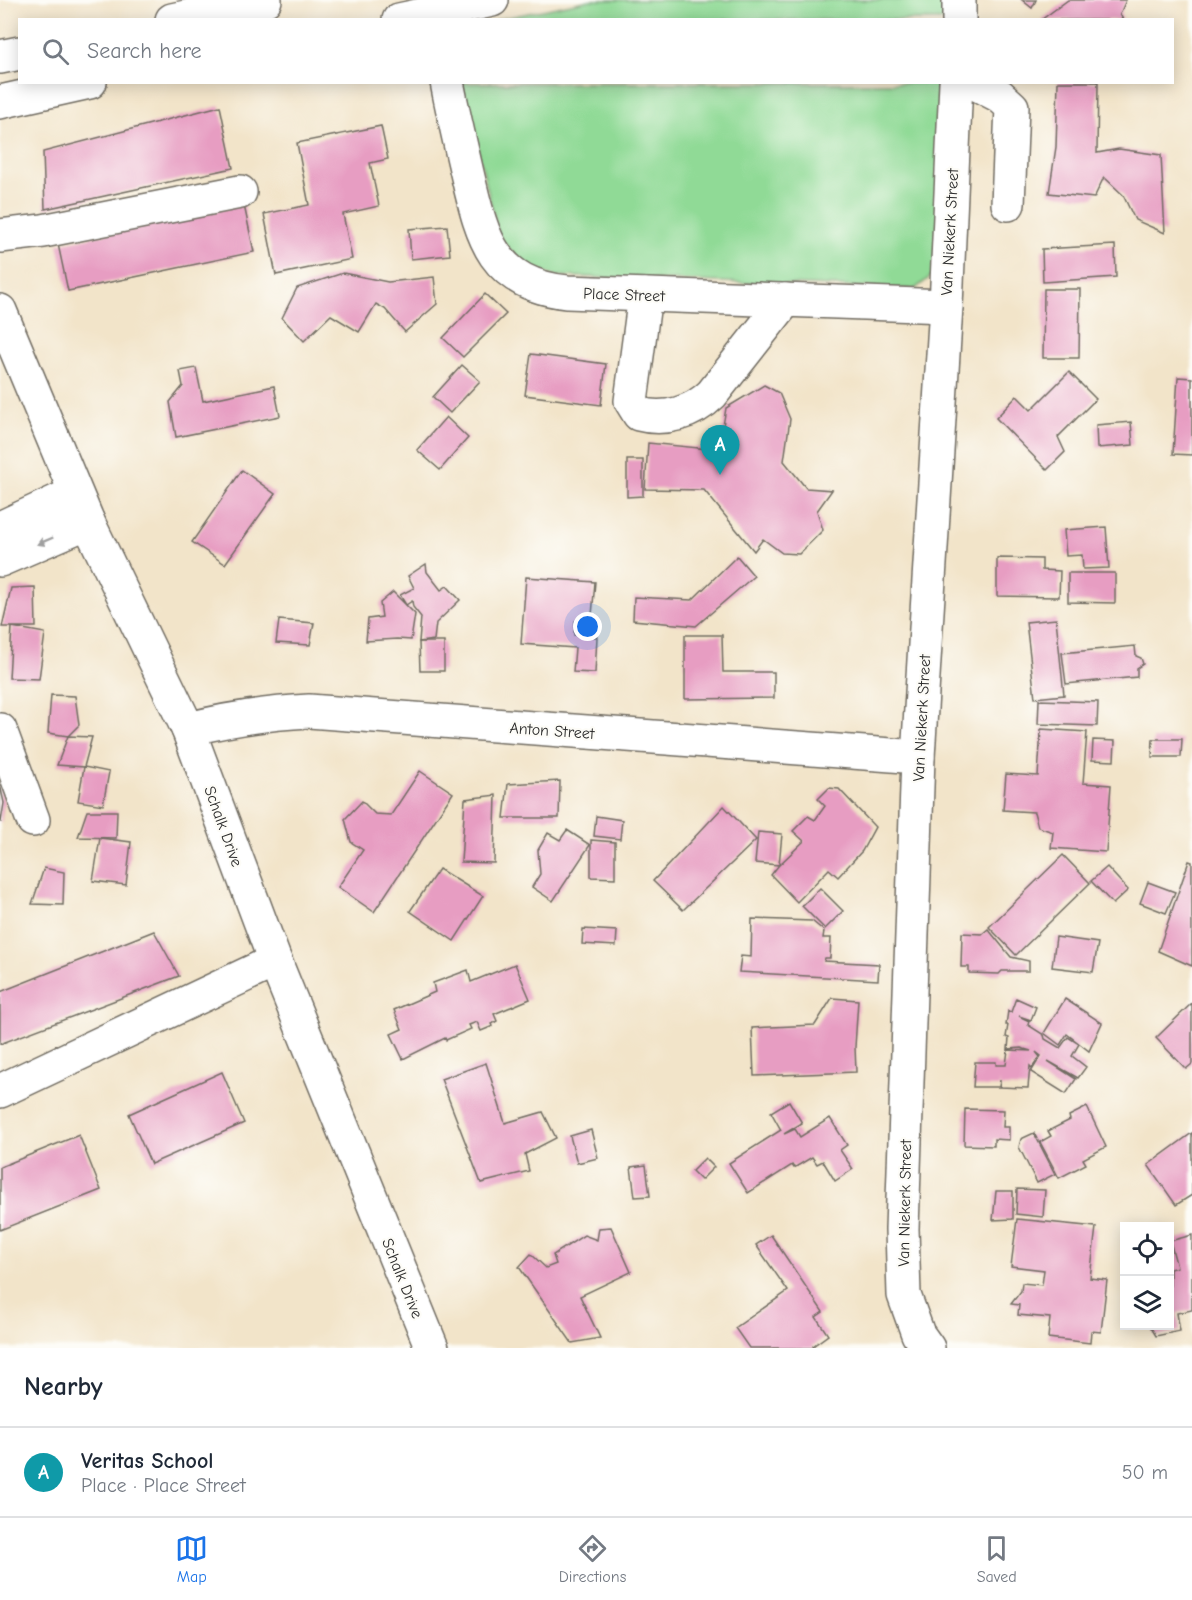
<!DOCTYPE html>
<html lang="en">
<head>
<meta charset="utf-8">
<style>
  body { margin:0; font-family:"Comic Neue",sans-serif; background:#f6f6f7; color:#1f2937 }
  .controls { position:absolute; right:18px; bottom:18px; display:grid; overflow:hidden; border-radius:0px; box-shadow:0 3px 15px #0003 }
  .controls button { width:54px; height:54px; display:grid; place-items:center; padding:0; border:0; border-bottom:2px solid #e0e1e3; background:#fff; color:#1f2937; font:30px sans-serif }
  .you { position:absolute; left:588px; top:627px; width:21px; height:21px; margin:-15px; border:4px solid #fff; border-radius:50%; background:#1a73e8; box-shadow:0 0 0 9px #1a73e833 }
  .badge { display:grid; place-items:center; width:39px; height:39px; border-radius:50%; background:#1a73e8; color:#fff; font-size:20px; font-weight:700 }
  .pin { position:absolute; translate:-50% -50px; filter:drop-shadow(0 2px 3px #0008) }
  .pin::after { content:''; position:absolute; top:32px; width:21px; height:18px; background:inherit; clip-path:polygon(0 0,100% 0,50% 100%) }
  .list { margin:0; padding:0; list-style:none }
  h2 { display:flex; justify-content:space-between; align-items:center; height:78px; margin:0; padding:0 24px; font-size:26px }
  h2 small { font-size:20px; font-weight:400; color:#747a83 }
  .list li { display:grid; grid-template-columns:39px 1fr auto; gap:18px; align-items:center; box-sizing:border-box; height:90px; padding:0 24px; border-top:2px solid #e0e1e3 }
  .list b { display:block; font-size:22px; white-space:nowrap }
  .list p { margin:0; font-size:20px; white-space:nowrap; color:#747a83 }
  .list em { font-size:20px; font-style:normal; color:#747a83 }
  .icon { flex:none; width:33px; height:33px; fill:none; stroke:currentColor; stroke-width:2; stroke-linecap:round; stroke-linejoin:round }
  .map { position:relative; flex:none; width:1192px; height:1348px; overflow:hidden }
  .search { position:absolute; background:#fff; box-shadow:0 3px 15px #0003; left:18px; right:18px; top:18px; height:66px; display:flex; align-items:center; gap:15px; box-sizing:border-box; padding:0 21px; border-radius:0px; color:#747a83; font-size:22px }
  .sheet { height:168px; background:#fff }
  nav { display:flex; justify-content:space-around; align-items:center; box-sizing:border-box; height:84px; border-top:2px solid #e0e1e3; background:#fff; font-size:16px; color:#747a83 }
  nav a { display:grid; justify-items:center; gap:3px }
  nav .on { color:#1a73e8 }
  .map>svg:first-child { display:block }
  .green { fill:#90da96; stroke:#5e8260; stroke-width:1.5 }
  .building { fill:#e79dc2 }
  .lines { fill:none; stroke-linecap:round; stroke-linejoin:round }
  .minor-casing { stroke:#716c62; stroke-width:36 }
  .minor { stroke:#fff; stroke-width:33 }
  .oneway { fill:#a0a0a0 }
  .labels { text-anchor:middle; stroke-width:4.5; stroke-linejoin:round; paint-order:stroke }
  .street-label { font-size:16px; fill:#2b2b2b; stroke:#fdfcf7 }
</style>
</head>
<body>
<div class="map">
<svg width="1192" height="1348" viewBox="0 0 1192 1348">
  <rect width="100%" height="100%" fill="#fdfcf7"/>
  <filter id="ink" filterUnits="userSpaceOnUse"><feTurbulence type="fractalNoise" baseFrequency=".0167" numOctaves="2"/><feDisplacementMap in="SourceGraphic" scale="12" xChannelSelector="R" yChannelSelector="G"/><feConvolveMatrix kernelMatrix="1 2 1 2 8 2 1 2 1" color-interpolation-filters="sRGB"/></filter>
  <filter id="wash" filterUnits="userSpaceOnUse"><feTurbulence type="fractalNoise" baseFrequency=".008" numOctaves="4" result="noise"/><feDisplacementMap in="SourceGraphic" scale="24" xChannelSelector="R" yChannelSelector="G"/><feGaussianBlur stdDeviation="1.35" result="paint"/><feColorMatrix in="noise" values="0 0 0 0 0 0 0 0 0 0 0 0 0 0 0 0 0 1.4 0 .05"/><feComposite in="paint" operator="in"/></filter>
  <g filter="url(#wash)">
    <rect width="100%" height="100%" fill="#f2e4c9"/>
    <g class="green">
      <path d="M 590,0 L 953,0 L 952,20 L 496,20 Z"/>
      <path d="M 462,83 L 949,83 L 934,274 L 915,289 L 556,276 L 527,267 L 499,238 Z"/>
    </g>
    <g id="blocks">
      <g class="building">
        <path d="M 1022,0 L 1036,0 L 1032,8 Z"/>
        <path d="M 1068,0 L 1126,0 L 1120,14 L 1123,20 L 1041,20 Z"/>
        <path d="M 1058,82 L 1098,82 L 1097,153 L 1119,149 L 1161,155 L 1165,233 L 1135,220 L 1123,195 L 1104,177 L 1094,198 L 1049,193 L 1056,147 Z"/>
        <path d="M 220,106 L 233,168 L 45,209 L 43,152 Z"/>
        <path d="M 381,126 L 388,159 L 370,163 L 379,206 L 343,214 L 352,259 L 276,275 L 264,214 L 309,205 L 297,143 Z"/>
        <path d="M 244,205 L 254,252 L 68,291 L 58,244 Z"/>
        <path d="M 447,226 L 450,255 L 411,259 L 409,229 Z"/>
        <path d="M 1115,245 L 1116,277 L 1043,282 L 1042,249 Z"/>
        <path d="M 343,273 L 388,282 L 434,277 L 437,304 L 405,332 L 385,309 L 376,304 L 359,332 L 331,315 L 304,341 L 282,318 L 297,288 Z"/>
        <path d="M 1044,289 L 1080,289 L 1079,358 L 1043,358 Z"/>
        <path d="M 485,294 L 506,314 L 463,357 L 443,338 Z"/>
        <path d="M 531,354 L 606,364 L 601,405 L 525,395 Z"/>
        <path d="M 462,365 L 480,381 L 450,413 L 433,397 Z"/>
        <path d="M 196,368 L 203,401 L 274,386 L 280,416 L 176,437 L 170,402 L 183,386 L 180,371 Z"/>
        <path d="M 1069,372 L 1096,399 L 1058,437 L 1065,452 L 1047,470 L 996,418 L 1017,396 L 1031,410 Z"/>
        <path d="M 1178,377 L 1192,378 L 1192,455 L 1173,454 Z"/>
        <path d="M 764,385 L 779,393 L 790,419 L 784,461 L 806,488 L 832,490 L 817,511 L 823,530 L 799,554 L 782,553 L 763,539 L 754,551 L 704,490 L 645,489 L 648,443 L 719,450 L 726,408 Z"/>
        <path d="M 446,417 L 468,438 L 440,470 L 417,450 Z"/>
        <path d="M 1131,422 L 1133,445 L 1097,448 L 1096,425 Z"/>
        <path d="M 627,460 L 643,460 L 643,496 L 627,497 Z"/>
        <path d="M 242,470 L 275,494 L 225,564 L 192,542 Z"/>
        <path d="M 1106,527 L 1109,568 L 1083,569 L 1082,555 L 1066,556 L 1064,530 Z"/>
        <path d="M 737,556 L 754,576 L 696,626 L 633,620 L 634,597 L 692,600 Z"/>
        <path d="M 997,558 L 1042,559 L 1042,570 L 1060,571 L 1059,597 L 997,596 Z"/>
        <path d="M 426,564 L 427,572 L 441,590 L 447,586 L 460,600 L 436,623 L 434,640 L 419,642 L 421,617 L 413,607 L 412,601 L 406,605 L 415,614 L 411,640 L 397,639 L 366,641 L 368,619 L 382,617 L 380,603 L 393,592 L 406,605 L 400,595 L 414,588 L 408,576 Z"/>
        <path d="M 1068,573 L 1115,573 L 1115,603 L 1068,602 Z"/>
        <path d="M 526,577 L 595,582 L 592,615 L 575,621 L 574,635 L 597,637 L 595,673 L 573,672 L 575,648 L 521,644 Z"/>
        <path d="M 35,587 L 36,627 L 12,627 L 45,633 L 39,679 L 9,678 L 12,627 L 2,627 L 11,588 Z"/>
        <path d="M 1056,619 L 1064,695 L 1035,698 L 1026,622 Z"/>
        <path d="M 279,620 L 314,623 L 310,645 L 276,643 Z"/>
        <path d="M 685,635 L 722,635 L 723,672 L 774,672 L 774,698 L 685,699 Z"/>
        <path d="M 419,642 L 444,642 L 444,671 L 420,671 Z"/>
        <path d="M 1135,646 L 1136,656 L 1141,658 L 1143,664 L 1137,668 L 1137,677 L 1066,684 L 1062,653 Z"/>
        <path d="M 51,695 L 75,696 L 79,725 L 68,736 L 48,733 Z"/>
        <path d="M 1039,700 L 1098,702 L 1097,726 L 1038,724 Z"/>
        <path d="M 1041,729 L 1087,732 L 1083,783 L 1111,785 L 1106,852 L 1051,848 L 1053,832 L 1038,827 L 1034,812 L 1003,810 L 1006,774 L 1038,776 Z"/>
        <path d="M 68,736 L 92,737 L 84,767 L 109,772 L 103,805 L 78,801 L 84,767 L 57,765 Z"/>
        <path d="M 1153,739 L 1182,739 L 1181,757 L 1152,757 Z"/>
        <path d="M 1093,740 L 1115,741 L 1114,761 L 1092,760 Z"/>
        <path d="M 420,771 L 453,793 L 374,912 L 338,887 L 363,850 L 351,842 L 345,819 L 362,801 L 375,814 L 391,815 Z"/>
        <path d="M 560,781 L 559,818 L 504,818 L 508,784 Z"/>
        <path d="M 0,784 L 4,803 L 1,822 L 0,822 Z"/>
        <path d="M 829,788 L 839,789 L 875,827 L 862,851 L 838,877 L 829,869 L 797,902 L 771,875 L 779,865 L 755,863 L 758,832 L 782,834 L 779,865 L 804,841 L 793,831 L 808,816 L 815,820 L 825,806 L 818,799 Z"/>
        <path d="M 496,795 L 494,863 L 461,862 L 465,799 Z"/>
        <path d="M 724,806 L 756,840 L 683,910 L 653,881 Z"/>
        <path d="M 87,811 L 117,811 L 116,838 L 78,837 Z"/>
        <path d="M 596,816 L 622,820 L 620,839 L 594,836 Z"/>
        <path d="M 567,830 L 590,845 L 553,901 L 532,887 L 540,874 L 538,850 L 548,833 L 560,840 Z"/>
        <path d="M 100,838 L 131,842 L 126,885 L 93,881 Z"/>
        <path d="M 591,840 L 615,842 L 615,878 L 591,877 Z"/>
        <path d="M 1063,855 L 1090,883 L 1016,955 L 989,927 Z"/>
        <path d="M 1189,861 L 1192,862 L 1192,966 L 1158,951 Z"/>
        <path d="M 1107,867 L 1128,890 L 1113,904 L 1091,881 Z"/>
        <path d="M 44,868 L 64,872 L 63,905 L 32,904 Z"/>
        <path d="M 439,869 L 483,896 L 454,941 L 410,911 Z"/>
        <path d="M 1148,882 L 1175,892 L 1166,913 L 1140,903 Z"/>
        <path d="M 820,888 L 843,911 L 825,929 L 802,906 Z"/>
        <path d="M 752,919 L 812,921 L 824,931 L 823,938 L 831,938 L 830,958 L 825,958 L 824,961 L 879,964 L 878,980 L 739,972 L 741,956 L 751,957 Z"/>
        <path d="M 583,929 L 617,931 L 616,946 L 582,944 Z"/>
        <path d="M 988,929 L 1011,957 L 1029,961 L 1029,971 L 1002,971 L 999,974 L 969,973 L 969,967 L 961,967 L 962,933 L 982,934 Z"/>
        <path d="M 154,931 L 179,976 L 0,1044 L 0,992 Z"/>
        <path d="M 1056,937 L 1098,943 L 1093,972 L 1052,967 Z"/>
        <path d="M 515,964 L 530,999 L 494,1014 L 497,1021 L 492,1024 L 493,1026 L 481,1031 L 477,1022 L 469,1025 L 471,1029 L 446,1040 L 445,1038 L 403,1059 L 391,1034 L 402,1029 L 394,1010 L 435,992 L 433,983 L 468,970 L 471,982 Z"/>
        <path d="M 832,998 L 858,1000 L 855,1047 L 856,1072 L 754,1076 L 752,1028 L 815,1025 Z"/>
        <path d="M 1016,998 L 1036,1007 L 1031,1020 L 1019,1016 L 1029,1021 L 1028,1025 L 1044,1035 L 1045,1039 L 1060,1048 L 1068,1037 L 1079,1044 L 1072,1056 L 1086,1067 L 1078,1078 L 1048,1061 L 1076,1079 L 1066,1094 L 1031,1072 L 1041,1056 L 1036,1052 L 1040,1057 L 1032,1068 L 1030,1066 L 1028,1088 L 1000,1087 L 1000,1080 L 999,1087 L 973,1087 L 975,1062 L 996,1062 L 996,1065 L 1006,1065 L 1008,1050 L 1031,1051 L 1021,1048 L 1008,1049 L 1009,1038 L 1006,1037 L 1008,1025 L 1006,1025 L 1008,1011 L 1011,1012 Z"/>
        <path d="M 1065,999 L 1102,1023 L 1089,1051 L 1067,1034 L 1060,1045 L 1044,1033 Z"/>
        <path d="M 1192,1003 L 1192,1064 L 1186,1069 L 1156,1038 Z"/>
        <path d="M 486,1063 L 505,1123 L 543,1112 L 556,1138 L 525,1154 L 529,1171 L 481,1183 L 441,1079 Z"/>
        <path d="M 222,1072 L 244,1123 L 151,1164 L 129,1114 Z"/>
        <path d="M 789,1101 L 802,1123 L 784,1134 L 795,1129 L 800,1137 L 830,1118 L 847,1145 L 840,1150 L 853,1169 L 835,1181 L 823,1161 L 817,1164 L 812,1157 L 794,1168 L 792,1165 L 748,1193 L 729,1163 L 781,1130 L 771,1112 Z"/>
        <path d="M 1087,1107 L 1106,1147 L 1083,1159 L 1086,1164 L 1059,1178 L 1040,1142 L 1051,1136 L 1048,1131 L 1070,1120 L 1069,1116 Z"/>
        <path d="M 965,1109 L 1004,1110 L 1003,1127 L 1009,1127 L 1009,1140 L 994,1139 L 994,1146 L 964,1145 Z"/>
        <path d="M 591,1130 L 598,1158 L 577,1163 L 570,1136 Z"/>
        <path d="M 1034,1133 L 1055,1174 L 1037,1183 L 1019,1147 L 1021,1139 Z"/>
        <path d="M 1192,1133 L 1192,1195 L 1176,1205 L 1148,1165 Z"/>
        <path d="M 79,1135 L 101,1190 L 0,1230 L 0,1167 Z"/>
        <path d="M 705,1158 L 714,1167 L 701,1180 L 692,1171 Z"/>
        <path d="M 646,1165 L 650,1196 L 635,1197 L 631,1167 Z"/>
        <path d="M 1017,1189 L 1045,1190 L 1043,1217 L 1016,1214 Z"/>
        <path d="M 996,1191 L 1013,1191 L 1013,1219 L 993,1220 Z"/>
        <path d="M 1017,1219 L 1096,1227 L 1090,1278 L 1107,1280 L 1101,1332 L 1091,1331 L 1090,1343 L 1048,1338 L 1050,1318 L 1018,1315 L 1019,1305 L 1011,1304 L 1021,1291 L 1022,1283 L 1042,1285 L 1044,1270 L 1011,1266 Z"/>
        <path d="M 611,1227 L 631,1272 L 580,1296 L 600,1338 L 572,1343 L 519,1267 L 531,1254 L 546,1268 L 556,1264 L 553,1255 L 584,1235 L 597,1240 L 599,1228 Z"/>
        <path d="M 771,1235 L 823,1312 L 816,1317 L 828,1335 L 813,1346 L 814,1348 L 749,1348 L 735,1328 L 788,1291 L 756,1245 Z"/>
        <path d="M 1192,1235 L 1192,1310 L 1177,1313 L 1180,1331 L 1156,1336 L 1150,1326 L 1170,1326 L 1170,1269 L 1177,1267 L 1170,1241 Z"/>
      </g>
    </g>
  </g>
  <g filter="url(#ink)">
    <use href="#blocks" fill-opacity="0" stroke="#716c62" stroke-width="1.5"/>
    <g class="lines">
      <defs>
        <g id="minor">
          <path d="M 172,20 L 265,0"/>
          <path d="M 399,20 L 492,0"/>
          <path d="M 959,20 L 959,0"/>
          <path d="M 0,57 L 20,53"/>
          <path d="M 447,82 C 453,113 460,143 467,173 C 482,236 491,284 567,292 L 946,306"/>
          <path d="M 973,82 L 1000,96 L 1012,107 L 1008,204"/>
          <path d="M 0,102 L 90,82"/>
          <path d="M 0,236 L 43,231 L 240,192"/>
          <path d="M 645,295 L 631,401 L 639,414 C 665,421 693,413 712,394 L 786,300"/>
          <path d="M 0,311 L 88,522 L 188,729 L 275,961 L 432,1348"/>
          <path d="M 0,528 L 75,493"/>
          <path d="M 0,560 L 88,522"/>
          <path d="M 188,729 C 229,719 266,713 309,711 L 918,757"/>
          <path d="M 0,730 L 33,820"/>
          <path d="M 0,1091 L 275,961"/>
          <path d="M 928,1348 L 918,1334 L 904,1295 L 902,1229 L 918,757 L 946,306 L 956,82"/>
        </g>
      </defs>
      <use href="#minor" class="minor-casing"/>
      <use href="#minor" class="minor"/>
    </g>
    <defs><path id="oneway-solid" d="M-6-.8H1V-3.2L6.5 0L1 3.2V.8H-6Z" transform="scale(1.5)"/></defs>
    <use class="oneway" href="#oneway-solid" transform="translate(45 541) rotate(157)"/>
  </g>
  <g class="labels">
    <g class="street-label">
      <text transform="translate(949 232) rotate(-87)" y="6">Van Niekerk Street</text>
      <text transform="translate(624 294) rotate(2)" y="6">Place Street</text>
      <text transform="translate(921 718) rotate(-87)" y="6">Van Niekerk Street</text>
      <text transform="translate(552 730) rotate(4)" y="6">Anton Street</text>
      <text transform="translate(224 826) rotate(70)" y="6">Schalk Drive</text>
      <text transform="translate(904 1203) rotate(-89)" y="6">Van Niekerk Street</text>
      <text transform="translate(403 1278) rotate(68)" y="6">Schalk Drive</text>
    </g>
  </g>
</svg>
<div class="controls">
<button><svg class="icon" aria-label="locate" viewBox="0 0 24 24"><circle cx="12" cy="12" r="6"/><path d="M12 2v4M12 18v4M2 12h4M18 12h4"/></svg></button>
<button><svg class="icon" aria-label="layers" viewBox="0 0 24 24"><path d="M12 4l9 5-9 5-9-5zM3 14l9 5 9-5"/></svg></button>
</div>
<div class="you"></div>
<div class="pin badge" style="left:720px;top:475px;background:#0f9aa8">A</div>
<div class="search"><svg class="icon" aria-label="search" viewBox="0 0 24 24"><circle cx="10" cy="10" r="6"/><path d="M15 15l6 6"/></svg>Search here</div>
</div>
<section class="sheet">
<h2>Nearby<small></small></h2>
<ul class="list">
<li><span class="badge" style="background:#0f9aa8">A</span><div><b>Veritas School</b><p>Place · Place Street</p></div><em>50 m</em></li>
</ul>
</section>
<nav>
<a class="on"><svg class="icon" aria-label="map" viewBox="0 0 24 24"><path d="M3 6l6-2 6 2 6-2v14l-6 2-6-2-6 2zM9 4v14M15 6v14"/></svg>Map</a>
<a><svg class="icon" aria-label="directions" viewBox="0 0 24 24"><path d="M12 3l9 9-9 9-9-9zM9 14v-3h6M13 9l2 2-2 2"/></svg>Directions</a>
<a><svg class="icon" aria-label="saved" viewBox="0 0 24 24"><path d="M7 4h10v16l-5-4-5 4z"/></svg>Saved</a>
</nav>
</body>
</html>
